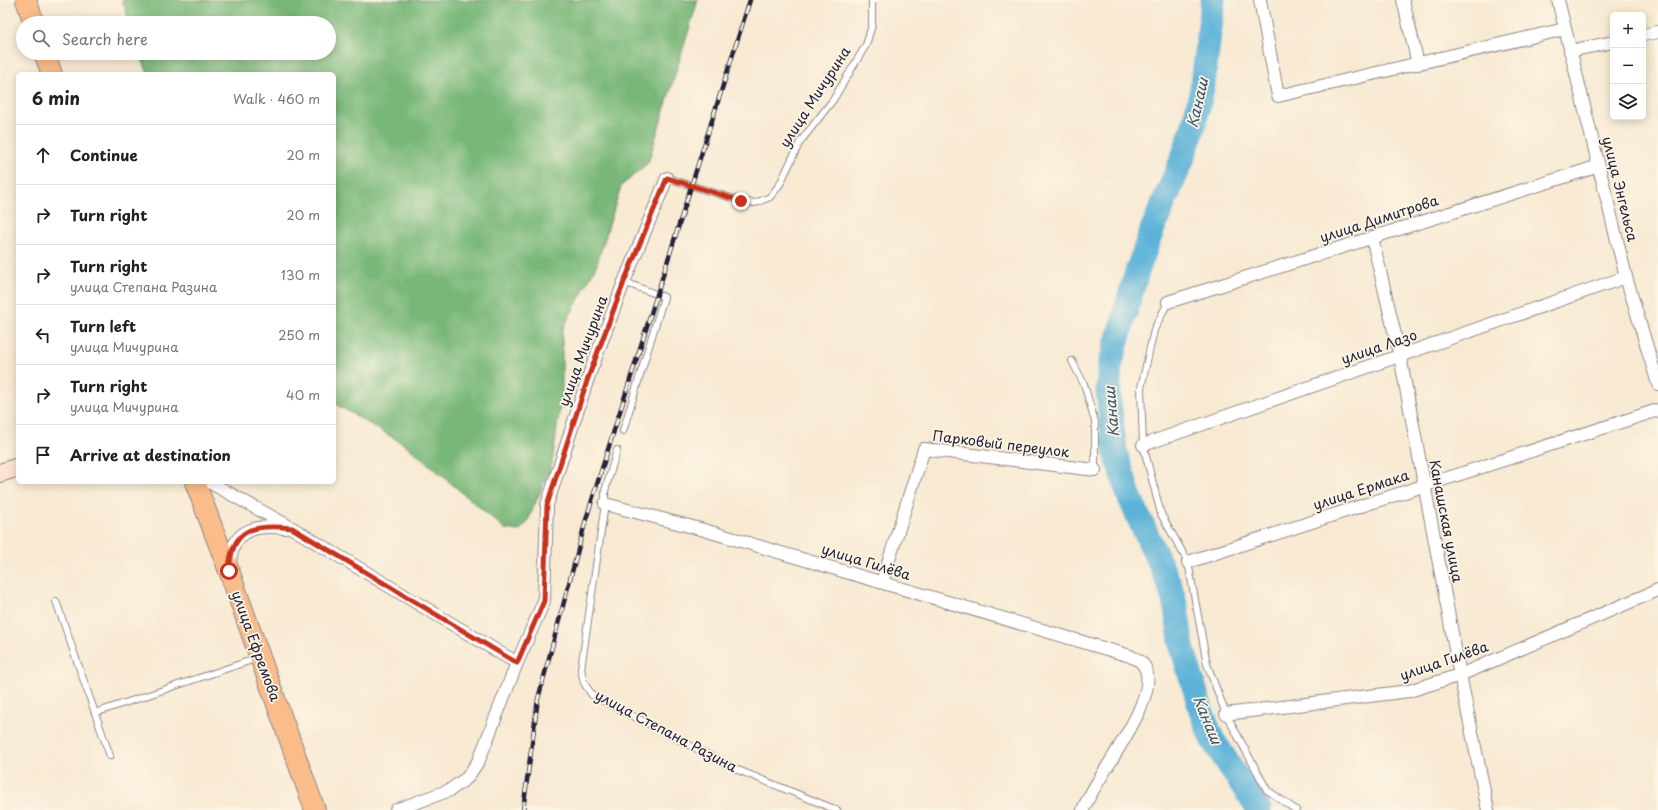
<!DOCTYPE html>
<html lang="en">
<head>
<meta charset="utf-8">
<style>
  body { margin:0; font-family:"Playpen Sans",sans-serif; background:#f2f2f2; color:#222 }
  .controls { position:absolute; right:12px; top:12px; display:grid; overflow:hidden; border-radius:6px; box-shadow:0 2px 10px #0003 }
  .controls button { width:36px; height:36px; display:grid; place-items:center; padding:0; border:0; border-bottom:1px solid #e0e0e0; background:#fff; color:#222; font:20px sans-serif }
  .stop { position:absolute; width:12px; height:12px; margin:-9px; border:3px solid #c8321e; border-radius:50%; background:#fff }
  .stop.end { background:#c8321e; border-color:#fff; box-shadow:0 1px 4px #0008 }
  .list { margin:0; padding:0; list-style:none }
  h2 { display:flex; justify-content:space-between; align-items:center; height:52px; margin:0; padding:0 16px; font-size:17px }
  h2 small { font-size:13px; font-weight:400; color:#767676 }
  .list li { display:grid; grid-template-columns:26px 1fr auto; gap:12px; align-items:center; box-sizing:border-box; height:60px; padding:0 16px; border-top:1px solid #e0e0e0 }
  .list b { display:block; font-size:15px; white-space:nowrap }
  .list p { margin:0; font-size:13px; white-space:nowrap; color:#767676 }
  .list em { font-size:13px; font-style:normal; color:#767676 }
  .icon { flex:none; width:22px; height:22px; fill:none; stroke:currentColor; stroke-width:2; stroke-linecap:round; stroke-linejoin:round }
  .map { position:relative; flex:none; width:1658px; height:810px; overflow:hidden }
  .search { position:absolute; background:#fff; box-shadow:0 2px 10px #0003; left:16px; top:16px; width:320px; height:44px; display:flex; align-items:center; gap:10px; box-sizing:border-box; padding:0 14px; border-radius:22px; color:#767676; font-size:15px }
  .panel { position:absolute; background:#fff; box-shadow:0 2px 10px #0003; left:16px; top:72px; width:320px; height:412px; border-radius:6px }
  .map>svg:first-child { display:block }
  .forest { fill:#78b778; stroke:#4d6c5a }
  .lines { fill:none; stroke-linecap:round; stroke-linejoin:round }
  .river { stroke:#5bb2d8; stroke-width:25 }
  .lane-casing { stroke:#8d8686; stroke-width:8 }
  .street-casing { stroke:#8d8686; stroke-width:14 }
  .secondary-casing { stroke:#8d8686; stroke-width:20 }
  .primary-casing { stroke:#8d8686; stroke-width:22 }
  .lane { stroke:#fff; stroke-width:6 }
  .street { stroke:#fff; stroke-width:12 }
  .secondary { stroke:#fde4d0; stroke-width:18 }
  .primary { stroke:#f9bc8a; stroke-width:20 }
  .rail-casing { stroke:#22223b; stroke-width:4.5 }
  .rail { stroke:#fcf5e5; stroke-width:3; stroke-dasharray:9; stroke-linecap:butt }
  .route { stroke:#c8321e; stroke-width:5 }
  .labels { text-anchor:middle; stroke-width:3.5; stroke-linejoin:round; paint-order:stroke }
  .street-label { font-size:14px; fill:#22223b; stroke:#fcf5e5 }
  .water-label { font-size:15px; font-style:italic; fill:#365472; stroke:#fcf5e5 }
</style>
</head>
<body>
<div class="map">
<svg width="1658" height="810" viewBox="0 0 1658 810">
  <rect width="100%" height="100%" fill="#fcf5e5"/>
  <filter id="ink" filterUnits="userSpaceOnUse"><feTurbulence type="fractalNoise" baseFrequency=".025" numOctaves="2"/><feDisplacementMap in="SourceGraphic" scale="8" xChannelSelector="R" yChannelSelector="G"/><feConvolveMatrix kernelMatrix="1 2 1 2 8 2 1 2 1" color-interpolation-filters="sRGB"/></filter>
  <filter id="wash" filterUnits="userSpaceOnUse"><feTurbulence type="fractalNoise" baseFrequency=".012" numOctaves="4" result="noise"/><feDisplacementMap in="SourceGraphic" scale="16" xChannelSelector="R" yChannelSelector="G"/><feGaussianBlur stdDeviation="0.9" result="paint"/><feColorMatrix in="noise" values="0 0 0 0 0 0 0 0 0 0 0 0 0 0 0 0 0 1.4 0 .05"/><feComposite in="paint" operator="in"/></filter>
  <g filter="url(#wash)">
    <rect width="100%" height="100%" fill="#f8e9d2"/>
    <path class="forest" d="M 122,0 L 698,0 L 648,163 L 621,186 L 597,264 L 562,331 L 562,393 L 552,464 L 527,523 L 519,531 L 505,529 L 407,446 L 334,403 L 334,74 L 148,74 L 140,53 L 329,53 L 329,23 L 130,23 Z"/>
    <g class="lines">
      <path class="river" d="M 1213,0 L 1203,84 L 1194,125 L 1182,160 L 1152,230 L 1137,272 L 1110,366 L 1108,392 L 1115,451 L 1129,496 L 1170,586 L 1176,608 L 1182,647 L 1201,710 L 1212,739 L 1259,810"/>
    </g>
  </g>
  <g filter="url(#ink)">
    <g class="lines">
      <defs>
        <g id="lane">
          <path d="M 667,178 L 741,201 L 755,203 L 770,197 L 780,184 L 800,142 L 833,100 L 866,45 L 872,25 L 872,0"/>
          <path d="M 1168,302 L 1154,330 L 1141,388 L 1143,445 L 1161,514 L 1188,562 L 1207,664 L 1226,714 L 1267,790 L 1296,810"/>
          <path d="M 1072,361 L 1084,384 L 1095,422 L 1095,470"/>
          <path d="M 623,431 L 664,297 L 624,282"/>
          <path d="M 617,450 L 605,491 L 605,504 L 581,669 L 584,683 L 592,695 L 738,770 L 837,810"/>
          <path d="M 56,601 L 110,756"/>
          <path d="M 95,713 L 258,658"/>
        </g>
        <g id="street">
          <path d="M 1260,0 L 1278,96 L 1565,29"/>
          <path d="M 1403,0 L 1418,64"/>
          <path d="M 1558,0 L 1626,277 L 1658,384"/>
          <path d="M 1643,35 L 1658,32"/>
          <path d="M 1570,51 L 1613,42"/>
          <path d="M 1372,237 L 1400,356 L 1460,675 L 1488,810"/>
          <path d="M 1168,302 L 1599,166"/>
          <path d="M 1143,445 L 1626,277"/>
          <path d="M 209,482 L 292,528 L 517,663"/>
          <path d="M 605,504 L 704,530 L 1130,656 C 1133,658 1138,659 1141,662 C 1170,690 1093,779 1083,810"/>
          <path d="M 1188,562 L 1658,410"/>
          <path d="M 230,565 C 231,530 255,524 285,528"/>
          <path d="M 882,582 L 924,449 L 1095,470"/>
          <path d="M 1226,714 L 1409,691 L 1460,675 L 1658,590"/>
          <path d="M 396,810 L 450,790 L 467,778 L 479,760 L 517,663 L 544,601 L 547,505 L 588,378 L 624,282 L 667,178"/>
        </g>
        <path id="secondary" d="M 0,473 L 18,467"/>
        <g id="primary">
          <path d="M 26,0 L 34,23"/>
          <path d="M 44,53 L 52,74"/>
          <path d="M 195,482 L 229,571 L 315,810"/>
        </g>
      </defs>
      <use href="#lane" class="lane-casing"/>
      <use href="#street" class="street-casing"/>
      <use href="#secondary" class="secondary-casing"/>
      <use href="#primary" class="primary-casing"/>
      <use href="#lane" class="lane"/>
      <use href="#street" class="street"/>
      <use href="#secondary" class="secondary"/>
      <use href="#primary" class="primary"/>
      <defs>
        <path id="rail" d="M 523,810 L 538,699 L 587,516 L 750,0"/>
      </defs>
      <use href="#rail" class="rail-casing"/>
      <use href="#rail" class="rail"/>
    </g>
  </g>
  <g class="lines" filter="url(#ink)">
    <path class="route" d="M 229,571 C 231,527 255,524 292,528 L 517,663 L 544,601 L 547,505 L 588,378 L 624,282 L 667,178 L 741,201"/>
  </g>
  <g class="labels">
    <g class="street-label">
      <text transform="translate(815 97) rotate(-57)" y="5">улица Мичурина</text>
      <text transform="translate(1620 189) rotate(76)" y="5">улица Энгельса</text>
      <text transform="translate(1379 219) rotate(-18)" y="5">улица Димитрова</text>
      <text transform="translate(1379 347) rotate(-19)" y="5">улица Лазо</text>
      <text transform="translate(583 351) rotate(-70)" y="5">улица Мичурина</text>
      <text transform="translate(1001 444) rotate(7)" y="5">Парковый переулок</text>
      <text transform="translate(1361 490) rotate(-18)" y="5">улица Ермака</text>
      <text transform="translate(1446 521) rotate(79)" y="5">Канашская улица</text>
      <text transform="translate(866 562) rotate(17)" y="5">улица Гилёва</text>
      <text transform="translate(256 646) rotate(70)" y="5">улица Ефремова</text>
      <text transform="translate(1444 661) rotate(-19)" y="5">улица Гилёва</text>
      <text transform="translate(666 731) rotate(28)" y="5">улица Степана Разина</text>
    </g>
    <g class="water-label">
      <text transform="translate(1198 103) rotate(-77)" y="5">Канаш</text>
      <text transform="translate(1112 412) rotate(-95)" y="5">Канаш</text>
      <text transform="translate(1207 720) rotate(68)" y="5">Канаш</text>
    </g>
  </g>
</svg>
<div class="controls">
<button>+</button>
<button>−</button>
<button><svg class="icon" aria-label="layers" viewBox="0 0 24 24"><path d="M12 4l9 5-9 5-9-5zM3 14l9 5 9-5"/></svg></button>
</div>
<div class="stop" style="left:229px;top:571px"></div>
<div class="stop end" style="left:741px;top:201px"></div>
<div class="search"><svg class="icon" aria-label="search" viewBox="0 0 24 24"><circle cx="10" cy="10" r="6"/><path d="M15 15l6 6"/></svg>Search here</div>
<section class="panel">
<h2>6 min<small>Walk · 460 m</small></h2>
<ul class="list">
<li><svg class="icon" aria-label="ahead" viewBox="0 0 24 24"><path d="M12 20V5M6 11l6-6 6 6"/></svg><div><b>Continue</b></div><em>20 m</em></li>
<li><svg class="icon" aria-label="right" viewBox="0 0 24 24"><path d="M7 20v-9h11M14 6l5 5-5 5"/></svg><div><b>Turn right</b></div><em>20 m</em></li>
<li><svg class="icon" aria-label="right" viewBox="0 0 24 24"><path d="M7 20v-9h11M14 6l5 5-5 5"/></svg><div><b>Turn right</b><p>улица Степана Разина</p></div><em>130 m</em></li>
<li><svg class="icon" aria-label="left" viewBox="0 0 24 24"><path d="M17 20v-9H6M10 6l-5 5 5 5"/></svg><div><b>Turn left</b><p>улица Мичурина</p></div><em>250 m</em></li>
<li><svg class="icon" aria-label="right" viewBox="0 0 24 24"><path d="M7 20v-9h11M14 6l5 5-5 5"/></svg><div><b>Turn right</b><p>улица Мичурина</p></div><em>40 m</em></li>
<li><svg class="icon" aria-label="arrive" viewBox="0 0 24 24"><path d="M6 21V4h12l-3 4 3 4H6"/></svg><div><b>Arrive at destination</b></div></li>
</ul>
</section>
</div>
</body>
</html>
